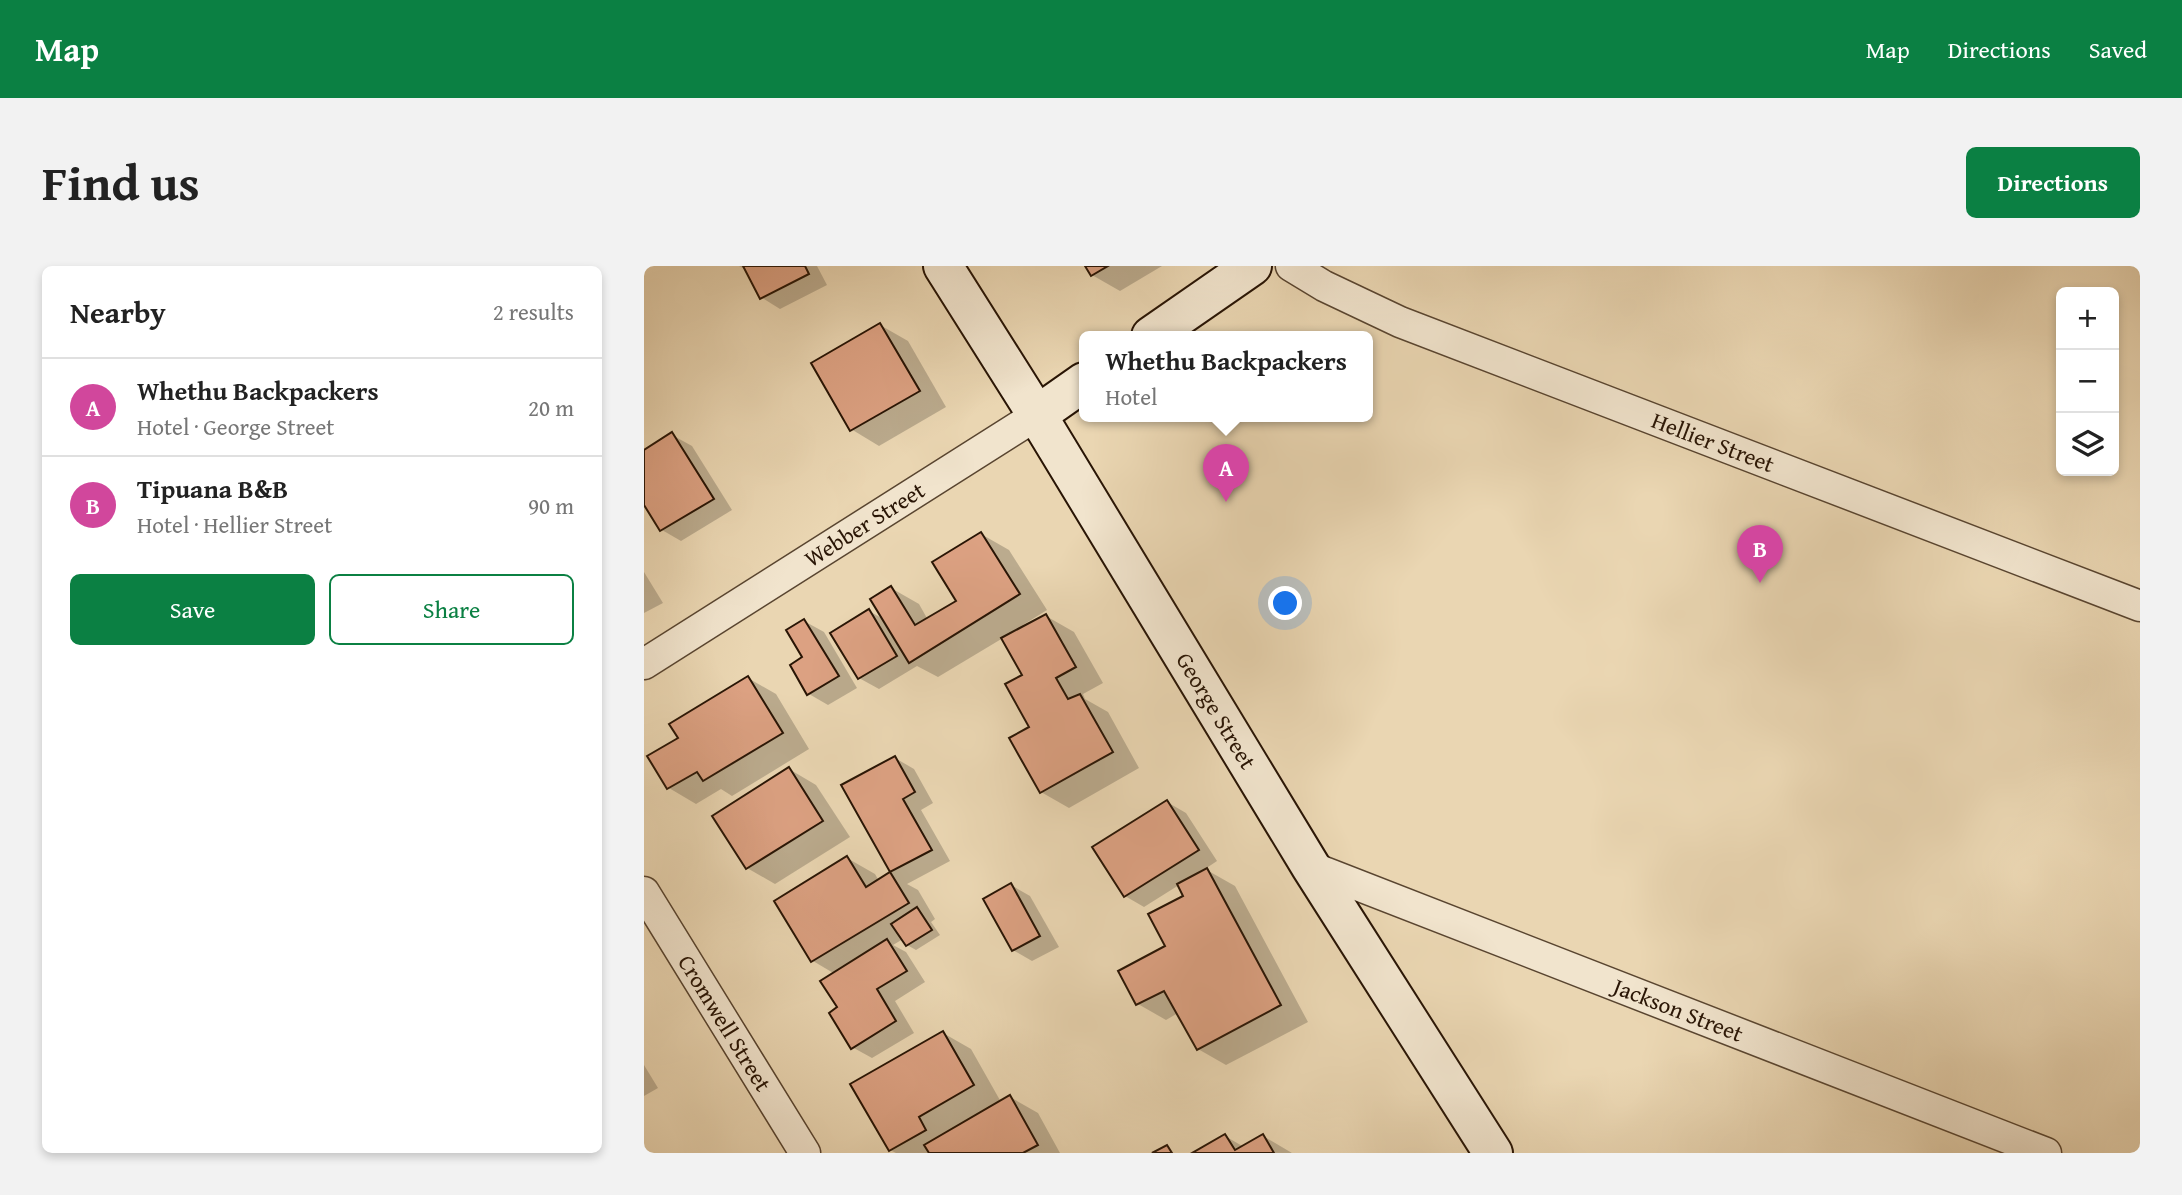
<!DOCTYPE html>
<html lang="en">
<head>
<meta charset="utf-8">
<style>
  body { margin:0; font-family:"Gentium Book Plus",serif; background:#f2f2f2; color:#222 }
  .controls { position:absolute; right:21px; top:21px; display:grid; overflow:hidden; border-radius:10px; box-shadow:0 4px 10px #0003 }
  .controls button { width:63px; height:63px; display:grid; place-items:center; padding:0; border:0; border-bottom:2px solid #e0e0e0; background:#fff; color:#222; font:35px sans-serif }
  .you { position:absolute; left:642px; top:338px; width:24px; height:24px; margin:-18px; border:5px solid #fff; border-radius:50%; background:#1a73e8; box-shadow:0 0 0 10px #1a73e833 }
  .badge { display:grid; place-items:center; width:46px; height:46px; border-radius:50%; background:#0b8043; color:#fff; font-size:23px; font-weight:700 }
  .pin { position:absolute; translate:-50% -58px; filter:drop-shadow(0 2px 4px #0008) }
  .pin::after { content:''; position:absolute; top:37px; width:24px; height:21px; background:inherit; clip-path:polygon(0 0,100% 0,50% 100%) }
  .popup { position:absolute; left:435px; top:65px; width:294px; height:91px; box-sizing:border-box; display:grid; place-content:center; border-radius:10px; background:#fff; filter:drop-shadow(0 2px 5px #0005); font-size:23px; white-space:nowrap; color:#767676 }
  .popup b { font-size:26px; color:#222 }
  .popup::after { content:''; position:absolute; left:50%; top:100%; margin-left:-14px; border:14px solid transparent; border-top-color:#fff }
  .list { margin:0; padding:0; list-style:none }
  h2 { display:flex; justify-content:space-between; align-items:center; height:91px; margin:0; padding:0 28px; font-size:30px }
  h2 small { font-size:23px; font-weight:400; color:#767676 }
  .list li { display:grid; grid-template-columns:46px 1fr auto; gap:21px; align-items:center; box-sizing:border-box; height:98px; padding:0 28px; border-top:2px solid #e0e0e0 }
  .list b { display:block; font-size:26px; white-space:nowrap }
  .list p { margin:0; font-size:23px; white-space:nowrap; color:#767676 }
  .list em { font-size:23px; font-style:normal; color:#767676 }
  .actions { display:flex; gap:14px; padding:21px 28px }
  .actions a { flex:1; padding:16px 0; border:2px solid #0b8043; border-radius:10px; text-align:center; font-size:24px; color:#0b8043 }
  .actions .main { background:#0b8043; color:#fff }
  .icon { flex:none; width:38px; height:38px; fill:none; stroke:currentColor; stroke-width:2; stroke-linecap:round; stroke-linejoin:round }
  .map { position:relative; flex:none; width:1496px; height:887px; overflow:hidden; border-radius:10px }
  header { display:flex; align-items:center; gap:42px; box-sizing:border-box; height:98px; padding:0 35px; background:#0b8043; color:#fff }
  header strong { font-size:33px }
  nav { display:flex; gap:38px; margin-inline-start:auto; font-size:24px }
  .intro { display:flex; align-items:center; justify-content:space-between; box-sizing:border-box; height:168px; padding:0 42px }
  h1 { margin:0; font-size:49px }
  .button { padding:18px 32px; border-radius:10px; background:#0b8043; color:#fff; font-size:24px; font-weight:700 }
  main { display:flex; gap:42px; padding:0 42px }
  aside { flex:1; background:#fff; border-radius:10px; box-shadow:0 4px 10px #0003 }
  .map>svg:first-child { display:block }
  .shadow { fill:#0003 }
  .building { fill:#dca182; stroke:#291505; stroke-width:2 }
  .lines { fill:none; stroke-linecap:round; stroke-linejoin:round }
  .street-casing { stroke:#594530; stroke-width:33 }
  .secondary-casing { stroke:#291505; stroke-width:42 }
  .street { stroke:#f1e4cd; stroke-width:30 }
  .secondary { stroke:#f1e4cd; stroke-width:38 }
  .labels { text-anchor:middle; stroke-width:5; stroke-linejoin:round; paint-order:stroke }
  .street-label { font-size:23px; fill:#291505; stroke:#f1e4cd }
</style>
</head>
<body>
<header>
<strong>Map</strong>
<nav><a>Map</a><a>Directions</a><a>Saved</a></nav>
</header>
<div class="intro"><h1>Find us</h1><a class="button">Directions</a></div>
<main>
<aside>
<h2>Nearby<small>2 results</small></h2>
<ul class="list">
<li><span class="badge" style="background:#d1479c">A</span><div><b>Whethu Backpackers</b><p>Hotel · George Street</p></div><em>20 m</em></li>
<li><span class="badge" style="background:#d1479c">B</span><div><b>Tipuana B&amp;B</b><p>Hotel · Hellier Street</p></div><em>90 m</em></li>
</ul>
<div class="actions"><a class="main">Save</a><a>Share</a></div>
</aside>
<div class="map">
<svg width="1496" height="887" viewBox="0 0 1496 887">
  <rect width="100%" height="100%" fill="#ead6b2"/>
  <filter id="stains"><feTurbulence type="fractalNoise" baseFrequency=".00286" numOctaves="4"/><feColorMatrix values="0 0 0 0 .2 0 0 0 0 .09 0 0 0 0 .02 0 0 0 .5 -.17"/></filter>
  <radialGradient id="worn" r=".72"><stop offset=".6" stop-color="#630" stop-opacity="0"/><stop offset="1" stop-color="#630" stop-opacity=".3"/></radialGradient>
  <g class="shadow">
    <path d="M 95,0 L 173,0 L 183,19 L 136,43 L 117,31 L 103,4 Z"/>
    <path d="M 443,0 L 518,0 L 476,25 L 448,9 Z"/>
    <path d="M 236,59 L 264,75 L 302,141 L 235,180 L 207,163 Z"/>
    <path d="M 28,169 L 48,180 L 88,244 L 37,275 L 18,264 L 0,235 L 0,186 Z"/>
    <path d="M 337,268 L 365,284 L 403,344 L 379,359 L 380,362 L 402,350 L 430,366 L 459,417 L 439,428 L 441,433 L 464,446 L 495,502 L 425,542 L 397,526 L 380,409 L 359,372 L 294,411 L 273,400 L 235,423 L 215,412 L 225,345 L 241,354 L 247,322 L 275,338 L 284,354 L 314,335 Z"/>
    <path d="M 0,306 L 19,337 L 0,347 Z"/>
    <path d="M 160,355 L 180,366 L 213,422 L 184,439 L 165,428 Z"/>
    <path d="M 104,412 L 132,428 L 165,483 L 88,530 L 77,523 L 52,538 L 25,522 L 36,472 Z"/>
    <path d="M 251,492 L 270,503 L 289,537 L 277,544 L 306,595 L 263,618 L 274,624 L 291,653 L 287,656 L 296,669 L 272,684 L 263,679 L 259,673 L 249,679 L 262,686 L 281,716 L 251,735 L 270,767 L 228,792 L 208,781 L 191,708 L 169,695 L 203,592 L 231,608 L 235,615 L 248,607 L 199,520 Z"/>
    <path d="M 145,503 L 172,519 L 206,571 L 131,618 L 103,602 Z"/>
    <path d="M 523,536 L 542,547 L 573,595 L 561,603 L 591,620 L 664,756 L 582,799 L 554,783 L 534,747 L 522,754 L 494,738 L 476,706 L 523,681 L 541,631 L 535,619 L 500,641 L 481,630 Z"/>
    <path d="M 367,619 L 386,630 L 415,681 L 388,695 L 369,684 Z"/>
    <path d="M 299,767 L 327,783 L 357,836 L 366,831 L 394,847 L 416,887 L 252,887 L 246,884 Z"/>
    <path d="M 0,799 L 14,822 L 0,830 Z"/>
    <path d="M 581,870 L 600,881 L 619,870 L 648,887 L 551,887 Z"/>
  </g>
  <g class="building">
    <path d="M 99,0 L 161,0 L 165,8 L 116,33 Z"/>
    <path d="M 441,0 L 464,0 L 447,10 Z"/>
    <path d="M 236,57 L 276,125 L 206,165 L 167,97 Z"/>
    <path d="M 28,166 L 70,233 L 16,265 L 0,239 L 0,184 Z"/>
    <path d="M 337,266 L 376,328 L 265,397 L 226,333 L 247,320 L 271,359 L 312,335 L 288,296 Z"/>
    <path d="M 225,343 L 253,390 L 214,413 L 186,367 Z"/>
    <path d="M 402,348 L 432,401 L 412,412 L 424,433 L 436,428 L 469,486 L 396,527 L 365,472 L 385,461 L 361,418 L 378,409 L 357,372 Z"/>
    <path d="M 160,353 L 195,410 L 163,429 L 146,399 L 158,391 L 142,364 Z"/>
    <path d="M 104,410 L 139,467 L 59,515 L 53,506 L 23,523 L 3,490 L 34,472 L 25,458 Z"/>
    <path d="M 251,490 L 271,526 L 259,533 L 288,584 L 246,606 L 197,519 Z"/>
    <path d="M 145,501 L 179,555 L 102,603 L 68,550 Z"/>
    <path d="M 523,534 L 555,584 L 480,631 L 448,581 Z"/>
    <path d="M 203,590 L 222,621 L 246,606 L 265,637 L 167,696 L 130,635 Z"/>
    <path d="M 563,602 L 637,739 L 553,784 L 520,725 L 492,739 L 474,705 L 521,680 L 504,648 L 539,630 L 533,618 Z"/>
    <path d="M 367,617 L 396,670 L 368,685 L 339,633 Z"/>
    <path d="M 273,641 L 288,664 L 262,680 L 247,658 Z"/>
    <path d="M 243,673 L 263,705 L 233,723 L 252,755 L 207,783 L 185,747 L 193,741 L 176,715 Z"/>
    <path d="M 299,765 L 330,819 L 275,851 L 282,864 L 245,885 L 206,818 Z"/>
    <path d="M 366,829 L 394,879 L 379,887 L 285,887 L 280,879 Z"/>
    <path d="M 581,868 L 591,884 L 619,868 L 630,887 L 548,887 Z"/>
    <path d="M 523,879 L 528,887 L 508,887 Z"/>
  </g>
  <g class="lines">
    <defs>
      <g id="street">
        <path id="s1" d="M 647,0 L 680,20 L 756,56 L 1496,340"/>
        <path id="s2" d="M 0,398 L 393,149"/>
        <path id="s3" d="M 667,601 L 1402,887"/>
        <path id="s4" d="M 0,626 L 161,887"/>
      </g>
      <g id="secondary">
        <path id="s5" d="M 299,0 L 393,149 L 667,601 L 849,887"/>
        <path d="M 507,70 L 608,0"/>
        <path d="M 393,149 L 440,116"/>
      </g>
    </defs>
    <use href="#street" class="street-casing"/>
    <use href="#secondary" class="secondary-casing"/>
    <use href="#street" class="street"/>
    <use href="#secondary" class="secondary"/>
  </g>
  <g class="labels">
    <g class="street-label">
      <text dy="8" stroke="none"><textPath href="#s1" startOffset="458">Hellier Street</textPath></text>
      <text dy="8" stroke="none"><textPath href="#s2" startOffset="261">Webber Street</textPath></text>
      <text dy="8" stroke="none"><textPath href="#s5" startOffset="522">George Street</textPath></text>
      <text dy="8" stroke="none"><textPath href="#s3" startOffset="394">Jackson Street</textPath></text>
      <text dy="8" stroke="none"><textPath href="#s4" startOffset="154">Cromwell Street</textPath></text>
    </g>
  </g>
  <rect width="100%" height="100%" filter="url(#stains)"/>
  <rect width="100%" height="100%" fill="url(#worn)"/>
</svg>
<div class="controls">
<button>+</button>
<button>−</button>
<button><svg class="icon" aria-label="layers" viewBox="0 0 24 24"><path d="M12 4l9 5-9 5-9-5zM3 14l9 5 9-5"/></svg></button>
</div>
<div class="you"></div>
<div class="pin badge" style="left:582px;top:236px;background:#d1479c">A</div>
<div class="popup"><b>Whethu Backpackers</b>Hotel</div>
<div class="pin badge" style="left:1116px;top:317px;background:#d1479c">B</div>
</div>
</main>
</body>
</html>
